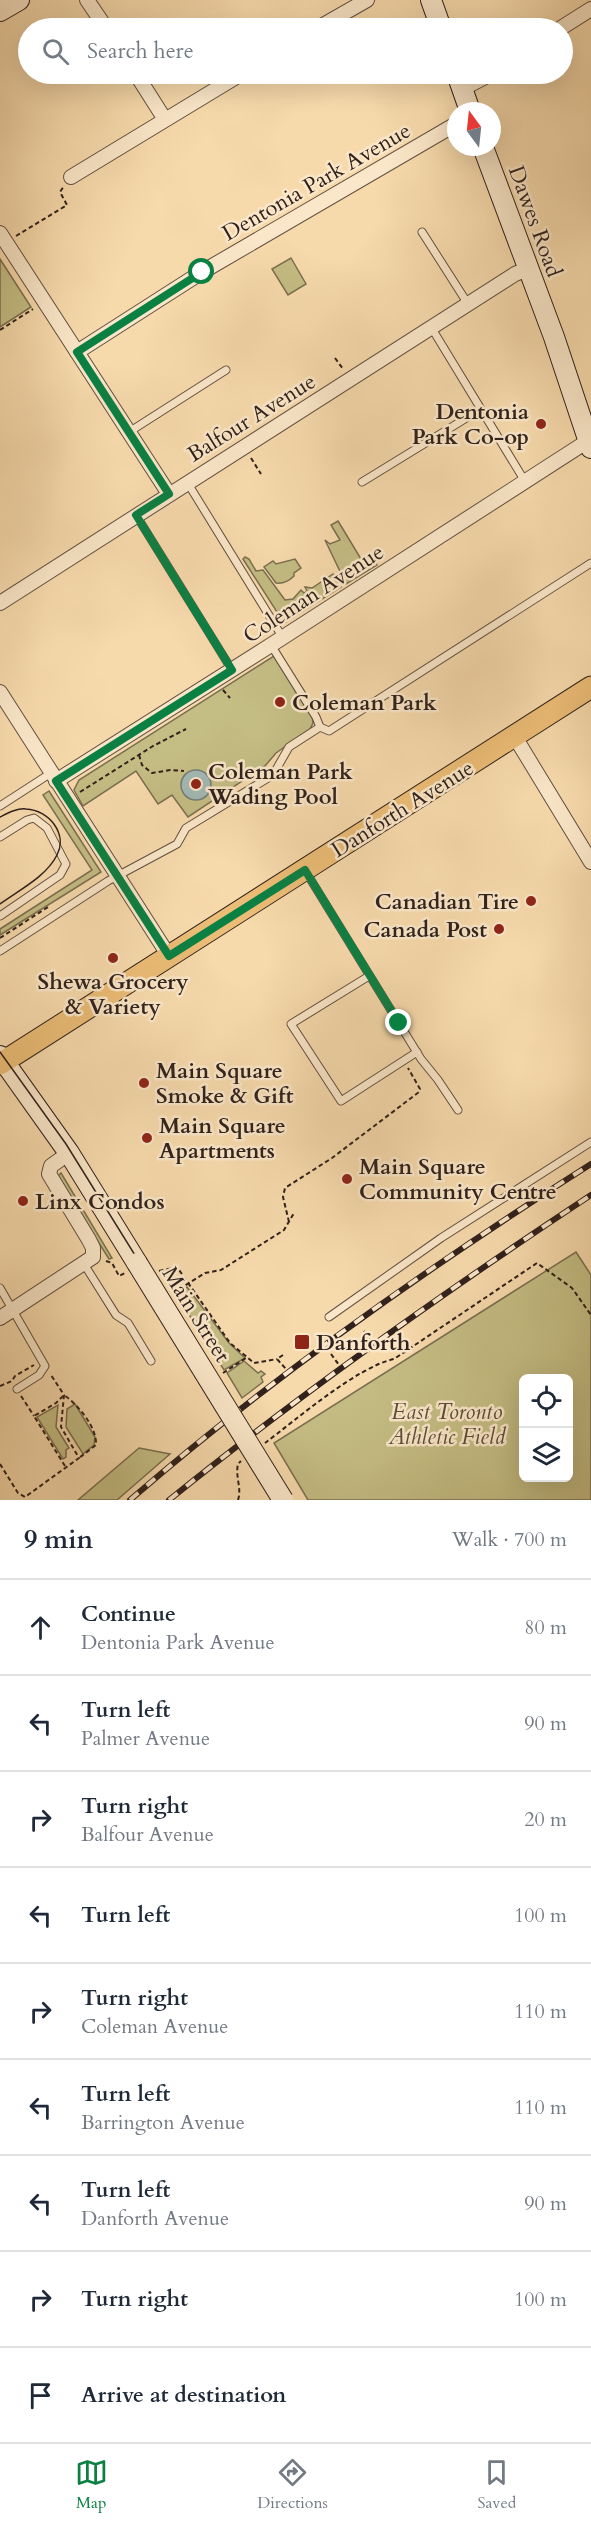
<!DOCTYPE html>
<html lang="en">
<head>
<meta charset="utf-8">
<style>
  body { margin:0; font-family:Cardo,serif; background:#f2f2f3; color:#1f2937 }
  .controls { position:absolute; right:18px; bottom:18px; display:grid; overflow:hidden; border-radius:9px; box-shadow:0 6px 24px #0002 }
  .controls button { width:54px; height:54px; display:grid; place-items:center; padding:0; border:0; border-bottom:2px solid #e0e1e3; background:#fff; color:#1f2937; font:30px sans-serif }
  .compass { position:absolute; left:447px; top:102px; width:54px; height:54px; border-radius:50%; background:#fff; box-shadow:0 6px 24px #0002; rotate:345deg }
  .stop { position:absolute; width:18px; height:18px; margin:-14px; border:4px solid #0b8043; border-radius:50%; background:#fff }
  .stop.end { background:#0b8043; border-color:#fff; box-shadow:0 2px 6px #0008 }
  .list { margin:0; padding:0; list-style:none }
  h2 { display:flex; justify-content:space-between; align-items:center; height:78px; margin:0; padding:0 24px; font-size:26px }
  h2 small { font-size:20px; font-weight:400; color:#747a83 }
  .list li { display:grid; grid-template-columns:39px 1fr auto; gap:18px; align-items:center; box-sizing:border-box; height:96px; padding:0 24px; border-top:2px solid #e0e1e3 }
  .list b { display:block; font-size:22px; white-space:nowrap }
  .list p { margin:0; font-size:20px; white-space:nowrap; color:#747a83 }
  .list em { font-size:20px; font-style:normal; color:#747a83 }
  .icon { flex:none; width:33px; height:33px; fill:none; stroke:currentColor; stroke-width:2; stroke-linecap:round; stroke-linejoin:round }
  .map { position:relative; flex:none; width:591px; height:1500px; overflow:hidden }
  .search { position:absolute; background:#fff; box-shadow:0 6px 24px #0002; left:18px; right:18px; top:18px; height:66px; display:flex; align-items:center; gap:15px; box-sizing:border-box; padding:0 21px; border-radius:33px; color:#747a83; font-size:22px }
  .sheet { height:942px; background:#fff }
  nav { display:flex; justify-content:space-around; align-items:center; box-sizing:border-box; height:84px; border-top:2px solid #e0e1e3; background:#fff; font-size:16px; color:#747a83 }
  nav a { display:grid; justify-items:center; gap:3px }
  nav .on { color:#0b8043 }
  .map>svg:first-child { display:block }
  .green { fill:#c4bd84; stroke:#7a6f50; stroke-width:1.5; fill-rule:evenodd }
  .water { fill:#a2b8b4; stroke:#747c77; stroke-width:1.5 }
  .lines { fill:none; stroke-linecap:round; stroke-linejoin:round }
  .lane-casing { stroke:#624f40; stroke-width:9 }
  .street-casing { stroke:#624f40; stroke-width:16 }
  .secondary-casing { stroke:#30211c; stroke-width:22 }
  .primary-casing { stroke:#30211c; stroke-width:23 }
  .path { stroke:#30211c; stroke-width:2; stroke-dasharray:4.5 3; stroke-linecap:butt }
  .lane { stroke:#fae7c9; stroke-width:7 }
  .street { stroke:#fae7c9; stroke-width:14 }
  .secondary { stroke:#fae7c9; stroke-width:20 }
  .primary { stroke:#ecbd76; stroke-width:21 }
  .tram { stroke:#30211c; stroke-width:1.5 }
  .rail-casing { stroke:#30211c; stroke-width:6 }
  .rail { stroke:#fae7c9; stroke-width:4; stroke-dasharray:11; stroke-linecap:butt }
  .secondary-bridge-casing { stroke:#30211c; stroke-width:22; stroke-linecap:butt }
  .secondary-bridge { stroke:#fae7c9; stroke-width:20 }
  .route { stroke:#0b8043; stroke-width:8 }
  .poi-dot { fill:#8f2418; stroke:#fae7c9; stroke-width:2 }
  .labels { text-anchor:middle; stroke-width:5; stroke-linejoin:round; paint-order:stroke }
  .street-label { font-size:22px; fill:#30211c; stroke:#fae7c9 }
  .poi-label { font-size:22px; font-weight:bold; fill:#30211c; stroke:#fae7c9; text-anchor:start }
  .park-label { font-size:22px; font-style:italic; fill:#5c503b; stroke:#fae7c9 }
</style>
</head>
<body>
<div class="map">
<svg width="591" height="1500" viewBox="0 0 591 1500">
  <rect width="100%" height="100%" fill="#f7daac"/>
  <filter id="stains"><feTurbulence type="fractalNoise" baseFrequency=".00333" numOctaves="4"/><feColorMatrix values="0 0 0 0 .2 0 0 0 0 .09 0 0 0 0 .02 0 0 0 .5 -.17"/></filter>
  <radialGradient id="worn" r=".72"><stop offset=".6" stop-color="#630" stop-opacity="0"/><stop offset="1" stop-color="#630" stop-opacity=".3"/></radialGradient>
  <g class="green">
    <path d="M 291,258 L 306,284 L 288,295 L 272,269 Z"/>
    <path d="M 0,259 L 31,307 L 0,327 Z"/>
    <path d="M 338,521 L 364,564 L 374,558 L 377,565 L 346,584 L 325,540 L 330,544 L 340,540 L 331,525 Z"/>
    <path d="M 245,557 L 249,559 L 256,571 L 263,570 L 285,600 L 293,599 L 301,590 L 304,593 L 307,591 L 305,587 L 312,588 L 333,574 L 341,587 L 284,623 L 243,559 Z"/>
    <path d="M 295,559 L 301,568 L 294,573 L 294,576 C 289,581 284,584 276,583 L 264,567 L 273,561 L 276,564 Z"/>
    <path d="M 274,656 L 312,716 L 313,723 L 310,729 L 276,753 L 265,766 L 188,817 L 172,795 L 158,804 L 136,771 L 83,806 L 74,790 L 79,780 Z"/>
    <path d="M 49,791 L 101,872 L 0,935 L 0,929 L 92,870 L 43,795 Z"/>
    <path d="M 61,1173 L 112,1258 L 109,1259 L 60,1181 L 58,1176 Z"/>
    <path d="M 576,1252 L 591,1275 L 591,1500 L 308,1500 L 274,1443 ZM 524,1378 L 568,1378 L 568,1478 L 524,1478 Z"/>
    <path d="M 187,1287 L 229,1343 L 245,1358 L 224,1370 L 176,1294 Z"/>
    <path d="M 244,1361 L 258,1373 L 261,1371 L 265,1374 L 261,1377 L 263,1382 L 242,1398 L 227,1373 Z"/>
    <path d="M 75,1404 L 95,1437 L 94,1445 L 83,1454 L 66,1427 L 67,1409 Z"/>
    <path d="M 58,1405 L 56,1427 L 69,1448 L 66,1450 L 66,1457 L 63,1459 L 37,1417 Z"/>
    <path d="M 139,1448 L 170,1454 L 117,1500 L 78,1500 Z"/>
  </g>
  <circle class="water" cx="196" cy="785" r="15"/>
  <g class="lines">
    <defs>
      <g id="lane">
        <path d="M 422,232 L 468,304"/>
        <path d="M 431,327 L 526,483"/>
        <path d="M 129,432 L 226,370"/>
        <path d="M 187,482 L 283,638"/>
        <path d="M 362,482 L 481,409"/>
        <path d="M 136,515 L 232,670"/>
        <path d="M 271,645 L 316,717 L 320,727"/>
        <path d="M 0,806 L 51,773"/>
        <path d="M 0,837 L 27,820 L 34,818 L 47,828 L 66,864 L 60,875 L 0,916"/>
        <path d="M 306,872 L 421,1059 L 438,1080 L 458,1110"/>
        <path d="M 0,951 L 108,881 L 177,844 L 186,828 L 273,775 L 289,747 L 320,727 L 329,731 L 591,563"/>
        <path d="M 369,976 L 291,1024 L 341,1101 L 417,1052"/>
        <path d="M 84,1264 L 116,1315 L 128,1323 L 151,1361"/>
        <path d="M 0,1288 L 45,1366 L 39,1375 L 17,1389"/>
        <path d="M 329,1317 L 441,1238 L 591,1142"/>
      </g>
      <g id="street">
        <path d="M 87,0 L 106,28"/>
        <path d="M 318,28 L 367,0"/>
        <path d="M 561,28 L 591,9"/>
        <path d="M 136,74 L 164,118"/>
        <path d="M 462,89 L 491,74"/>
        <path d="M 71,177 L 241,74"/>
        <path d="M 0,233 L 169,494"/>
        <path d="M 77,352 L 202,272 L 456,124"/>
        <path d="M 0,603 L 515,274 L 527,269"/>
        <path d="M 0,692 L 169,956"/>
        <path d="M 515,737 L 591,862"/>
        <path d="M 56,781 L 271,645 L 591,439"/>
        <path d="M 0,1318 L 93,1257 L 93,1248 L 89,1240 L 49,1174 L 51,1166 L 69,1153"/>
      </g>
      <g id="secondary">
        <path d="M 431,0 L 441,28"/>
        <path d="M 0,11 L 19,0"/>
        <path d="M 457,74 L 470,111"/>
        <path d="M 483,147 L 554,337 L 591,448"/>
        <path d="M 0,1056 L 69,1153 L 137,1263"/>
      </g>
      <path id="primary" d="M 0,1064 L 591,687"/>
    </defs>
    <use href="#lane" class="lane-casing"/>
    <use href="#street" class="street-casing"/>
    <use href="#secondary" class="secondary-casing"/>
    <use href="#primary" class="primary-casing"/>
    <g class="path">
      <path d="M 16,236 L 67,205 L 60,192 L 64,186"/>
      <path d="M 0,330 L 33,309"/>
      <path d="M 335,358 L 343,369"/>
      <path d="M 251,458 L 261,474"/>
      <path d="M 223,690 L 230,698"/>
      <path d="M 139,755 L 142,765 L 152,773 L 170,770 L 184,771"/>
      <path d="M 80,792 L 153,746 L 186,729"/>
      <path d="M 0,938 L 48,907"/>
      <path d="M 289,1222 L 283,1197 L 285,1188 L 332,1158 L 419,1092 L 420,1089 L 408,1068"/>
      <path d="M 106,1261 L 112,1263 L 119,1276 L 125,1273"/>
      <path d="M 159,1271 L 177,1267 L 230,1343 L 254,1363 L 277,1359"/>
      <path d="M 173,1293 L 205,1273 L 221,1270 L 284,1230 L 294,1213"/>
      <path d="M 364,1331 L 371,1341"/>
      <path d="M 352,1339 L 359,1350"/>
      <path d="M 331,1354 L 339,1365"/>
      <path d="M 283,1355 L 277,1359 L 286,1369"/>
      <path d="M 223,1373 L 246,1358"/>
      <path d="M 0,1386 L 12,1381 L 15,1376 L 34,1365"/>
      <path d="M 21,1396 L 34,1416"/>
      <path d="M 265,1443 C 297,1419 357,1367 394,1359 L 537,1263 L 572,1288 L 591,1315"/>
      <path d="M 0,1464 L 18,1493 L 25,1497 L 79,1458 L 61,1427 L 64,1395 L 51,1375"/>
      <path d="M 65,1466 L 34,1416 L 56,1403 L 64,1395 C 78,1405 97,1427 96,1445 L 79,1458"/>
      <path d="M 238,1500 C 242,1488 235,1477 238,1464 L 241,1461"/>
    </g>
    <use href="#lane" class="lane"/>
    <use href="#street" class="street"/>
    <use href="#secondary" class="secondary"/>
    <use href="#primary" class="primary"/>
    <g class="tram">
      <path d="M 0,817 C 8,813 17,808 26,809 C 49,810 68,834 57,855 C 46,877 19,890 0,904"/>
      <path d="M 0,1052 L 66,1144 L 287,1500"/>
    </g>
    <defs>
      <g id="rail">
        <path d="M 130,1500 C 274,1375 430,1266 591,1164"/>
        <path d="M 169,1500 C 304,1391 446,1291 591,1195"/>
      </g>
    </defs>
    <use href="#rail" class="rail-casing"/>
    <use href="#rail" class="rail"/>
    <defs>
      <path id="secondary-bridge" d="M 137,1263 L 283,1500"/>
    </defs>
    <use href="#secondary-bridge" class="secondary-bridge-casing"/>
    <use href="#secondary-bridge" class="secondary-bridge"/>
  </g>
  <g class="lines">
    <path class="route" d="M 202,272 L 77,352 L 169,494 L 136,515 L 232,670 L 56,781 L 169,956 L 305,870 L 399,1023"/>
  </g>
  <g class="poi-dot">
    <circle cx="541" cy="424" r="6"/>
    <circle cx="280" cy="702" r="6"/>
    <circle cx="196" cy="784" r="6"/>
    <circle cx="531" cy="901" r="6"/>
    <circle cx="499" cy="929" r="6"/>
    <circle cx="113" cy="958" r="6"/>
    <circle cx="144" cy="1083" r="6"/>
    <circle cx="147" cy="1138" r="6"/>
    <circle cx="347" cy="1179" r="6"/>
    <circle cx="23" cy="1201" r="6"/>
    <rect x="294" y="1334" width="16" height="16" rx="3"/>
  </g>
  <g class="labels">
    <g class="street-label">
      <text transform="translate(316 181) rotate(-30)" y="8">Dentonia Park Avenue</text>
      <text transform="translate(536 221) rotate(70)" y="8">Dawes Road</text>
      <text transform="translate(251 417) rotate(-32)" y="8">Balfour Avenue</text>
      <text transform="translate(313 593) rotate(-33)" y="8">Coleman Avenue</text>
      <text transform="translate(402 808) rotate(-32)" y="8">Danforth Avenue</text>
      <text transform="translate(197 1314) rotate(58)" y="8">Main Street</text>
    </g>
    <g class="poi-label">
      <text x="529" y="419" text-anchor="end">Dentonia<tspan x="529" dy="25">Park Co-op</tspan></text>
      <text x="292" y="710">Coleman Park</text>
      <text x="208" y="779">Coleman Park<tspan x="208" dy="25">Wading Pool</tspan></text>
      <text x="519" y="909" text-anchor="end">Canadian Tire</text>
      <text x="487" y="937" text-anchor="end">Canada Post</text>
      <text x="113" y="989" text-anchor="middle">Shewa Grocery<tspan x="113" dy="25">&amp; Variety</tspan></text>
      <text x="156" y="1078">Main Square<tspan x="156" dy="25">Smoke &amp; Gift</tspan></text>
      <text x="159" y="1133">Main Square<tspan x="159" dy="25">Apartments</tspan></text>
      <text x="359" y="1174">Main Square<tspan x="359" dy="25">Community Centre</tspan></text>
      <text x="35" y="1209">Linx Condos</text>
      <text x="316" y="1350">Danforth</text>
    </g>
    <g class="park-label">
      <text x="447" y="1419">East Toronto<tspan x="447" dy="25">Athletic Field</tspan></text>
    </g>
  </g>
  <rect width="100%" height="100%" filter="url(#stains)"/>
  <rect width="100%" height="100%" fill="url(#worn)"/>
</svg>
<div class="controls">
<button><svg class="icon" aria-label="locate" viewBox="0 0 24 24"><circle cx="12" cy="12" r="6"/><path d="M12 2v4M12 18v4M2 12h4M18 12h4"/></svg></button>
<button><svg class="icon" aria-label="layers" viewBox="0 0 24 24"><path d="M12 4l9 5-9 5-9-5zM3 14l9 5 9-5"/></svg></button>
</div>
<svg class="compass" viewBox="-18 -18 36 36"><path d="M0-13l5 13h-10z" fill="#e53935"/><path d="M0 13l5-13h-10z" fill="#747a83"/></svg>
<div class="stop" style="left:202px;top:272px"></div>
<div class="stop end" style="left:399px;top:1023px"></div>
<div class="search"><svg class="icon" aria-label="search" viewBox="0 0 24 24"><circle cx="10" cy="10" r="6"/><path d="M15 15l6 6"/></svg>Search here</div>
</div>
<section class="sheet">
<h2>9 min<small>Walk · 700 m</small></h2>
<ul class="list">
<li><svg class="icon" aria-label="ahead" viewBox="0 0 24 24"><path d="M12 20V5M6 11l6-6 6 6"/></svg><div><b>Continue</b><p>Dentonia Park Avenue</p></div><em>80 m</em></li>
<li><svg class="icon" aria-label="left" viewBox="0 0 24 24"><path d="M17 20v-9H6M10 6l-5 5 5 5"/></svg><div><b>Turn left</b><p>Palmer Avenue</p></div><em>90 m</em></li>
<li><svg class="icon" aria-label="right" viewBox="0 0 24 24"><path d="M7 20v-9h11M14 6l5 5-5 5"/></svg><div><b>Turn right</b><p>Balfour Avenue</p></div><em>20 m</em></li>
<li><svg class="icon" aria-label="left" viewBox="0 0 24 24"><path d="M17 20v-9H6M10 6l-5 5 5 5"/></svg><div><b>Turn left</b></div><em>100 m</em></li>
<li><svg class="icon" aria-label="right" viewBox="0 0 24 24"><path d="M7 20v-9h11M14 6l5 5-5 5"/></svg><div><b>Turn right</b><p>Coleman Avenue</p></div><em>110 m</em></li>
<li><svg class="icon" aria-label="left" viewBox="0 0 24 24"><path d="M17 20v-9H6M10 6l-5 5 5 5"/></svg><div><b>Turn left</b><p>Barrington Avenue</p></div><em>110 m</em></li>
<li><svg class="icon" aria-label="left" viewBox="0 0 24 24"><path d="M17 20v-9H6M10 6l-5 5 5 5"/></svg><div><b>Turn left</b><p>Danforth Avenue</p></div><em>90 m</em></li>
<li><svg class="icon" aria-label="right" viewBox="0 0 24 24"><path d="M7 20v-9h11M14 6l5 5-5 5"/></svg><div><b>Turn right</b></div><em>100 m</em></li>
<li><svg class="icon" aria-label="arrive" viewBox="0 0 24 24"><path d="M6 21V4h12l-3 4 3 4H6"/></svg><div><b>Arrive at destination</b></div></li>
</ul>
</section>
<nav>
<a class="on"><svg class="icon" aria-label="map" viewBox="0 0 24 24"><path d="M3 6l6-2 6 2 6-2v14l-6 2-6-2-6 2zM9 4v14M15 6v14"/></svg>Map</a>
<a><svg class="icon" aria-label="directions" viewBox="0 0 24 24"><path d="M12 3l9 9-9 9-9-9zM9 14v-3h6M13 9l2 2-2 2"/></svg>Directions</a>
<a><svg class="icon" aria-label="saved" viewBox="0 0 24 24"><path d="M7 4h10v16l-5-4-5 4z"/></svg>Saved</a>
</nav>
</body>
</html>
